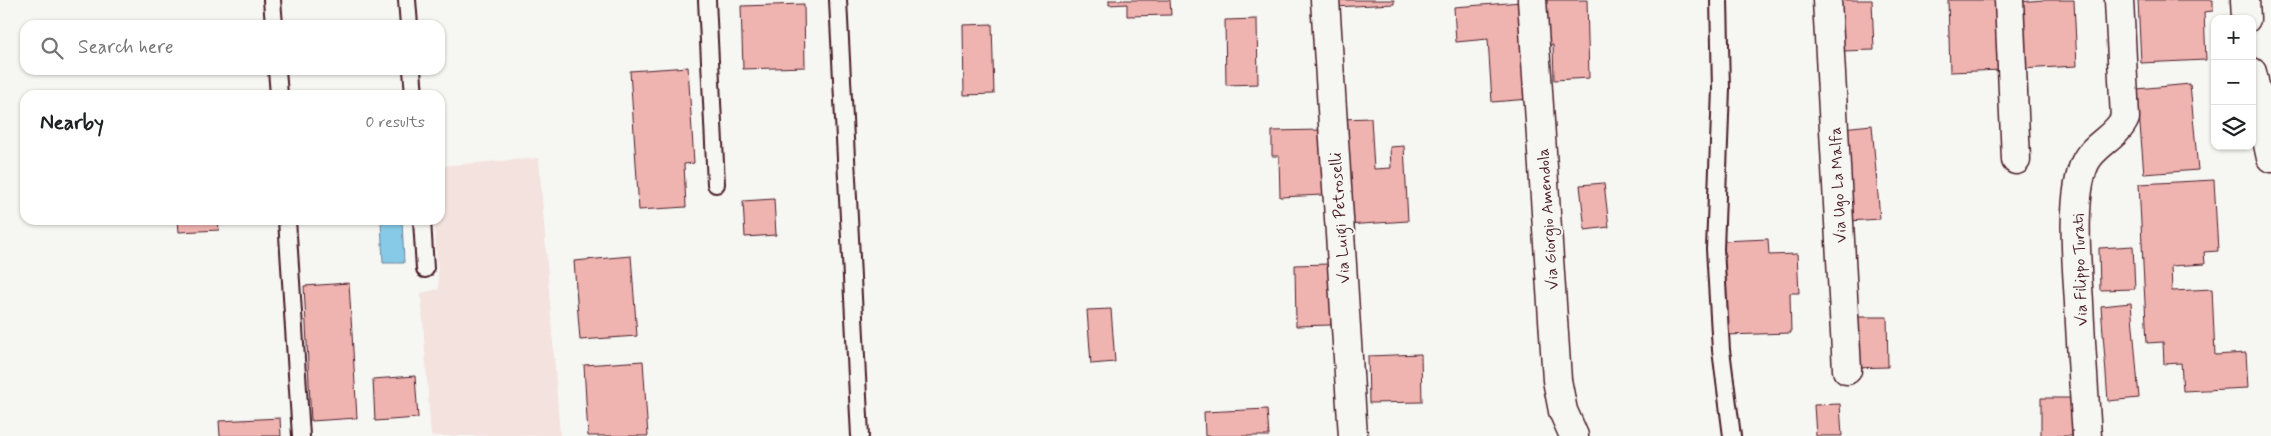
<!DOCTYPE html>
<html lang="en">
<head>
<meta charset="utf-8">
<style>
  body { margin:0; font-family:Mynerve,sans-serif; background:#f6f6f6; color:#202124 }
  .controls { position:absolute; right:15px; top:15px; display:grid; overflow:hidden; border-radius:10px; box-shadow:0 1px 4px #0004 }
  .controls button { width:45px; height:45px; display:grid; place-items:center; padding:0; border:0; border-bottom:1px solid #e0e0e0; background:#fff; color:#202124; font:25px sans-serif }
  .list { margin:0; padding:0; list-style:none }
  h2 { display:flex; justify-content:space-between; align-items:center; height:65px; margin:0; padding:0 20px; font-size:21px }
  h2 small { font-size:16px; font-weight:400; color:#757577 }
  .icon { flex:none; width:28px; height:28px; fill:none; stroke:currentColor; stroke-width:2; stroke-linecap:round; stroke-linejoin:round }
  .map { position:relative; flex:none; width:2271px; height:436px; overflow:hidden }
  .search { position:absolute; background:#fff; box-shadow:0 1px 4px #0004; left:20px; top:20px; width:425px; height:55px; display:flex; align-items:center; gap:12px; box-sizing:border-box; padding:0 18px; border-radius:15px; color:#757577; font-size:19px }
  .panel { position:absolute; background:#fff; box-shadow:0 1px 4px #0004; left:20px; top:90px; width:425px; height:135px; border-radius:15px }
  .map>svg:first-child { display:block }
  .built { fill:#f4e2de }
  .water { fill:#86cae7; stroke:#6e869c }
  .building { fill:#efb3b0; stroke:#4a1f2b }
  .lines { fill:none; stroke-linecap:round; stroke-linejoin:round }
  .service-casing { stroke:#4a1f2b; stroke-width:20 }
  .minor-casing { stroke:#4a1f2b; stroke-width:31 }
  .service { stroke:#f6f6f2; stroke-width:16 }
  .minor { stroke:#f6f6f2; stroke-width:28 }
  .labels { text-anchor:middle; stroke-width:4; stroke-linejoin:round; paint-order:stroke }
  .street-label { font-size:16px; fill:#4a1f2b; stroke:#f6f6f2 }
</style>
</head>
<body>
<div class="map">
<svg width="2271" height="436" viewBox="0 0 2271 436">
  <rect width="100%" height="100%" fill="#f6f6f2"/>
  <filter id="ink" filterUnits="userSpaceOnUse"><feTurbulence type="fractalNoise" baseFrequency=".02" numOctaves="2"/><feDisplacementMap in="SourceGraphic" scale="10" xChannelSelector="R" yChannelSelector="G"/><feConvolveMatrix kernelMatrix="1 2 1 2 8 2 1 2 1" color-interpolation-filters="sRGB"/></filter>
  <g filter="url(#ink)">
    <path class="built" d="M 539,158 L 560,436 L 431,436 L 421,293 L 439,289 L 434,220 L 440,220 L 440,166 Z"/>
    <path class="water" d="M 402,220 L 404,263 L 383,263 L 381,221 Z"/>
    <g class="building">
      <path d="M 1109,0 L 1170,0 L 1171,15 L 1127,16 L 1127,4 L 1109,5 Z"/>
      <path d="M 1334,0 L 1394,0 L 1394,4 L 1334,7 Z"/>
      <path d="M 1540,0 L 1587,0 L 1589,78 L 1554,80 L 1553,45 L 1542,45 Z"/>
      <path d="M 1840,0 L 1872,0 L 1874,50 L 1842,51 Z"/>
      <path d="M 1948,0 L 2000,0 L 2002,70 L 1950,72 Z"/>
      <path d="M 2044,0 L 2074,0 L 2077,66 L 2020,69 L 2017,2 Z"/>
      <path d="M 2138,0 L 2213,0 L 2213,11 L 2204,12 L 2206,60 L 2141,63 Z"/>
      <path d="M 1522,2 L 1529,99 L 1492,102 L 1488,39 L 1456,42 L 1454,7 Z"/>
      <path d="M 804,4 L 805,67 L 743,69 L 741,6 Z"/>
      <path d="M 1257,19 L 1258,84 L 1226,85 L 1225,20 Z"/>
      <path d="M 992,24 L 994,94 L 964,95 L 963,25 Z"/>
      <path d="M 688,67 L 694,163 L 684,164 L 686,207 L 639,210 L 630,71 Z"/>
      <path d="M 2190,84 L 2198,170 L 2144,174 L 2137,89 Z"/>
      <path d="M 1371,118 L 1374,169 L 1391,168 L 1390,147 L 1404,146 L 1408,221 L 1346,225 L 1341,119 Z"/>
      <path d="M 1872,125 L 1880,219 L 1849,221 L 1842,128 Z"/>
      <path d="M 1321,130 L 1323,195 L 1280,197 L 1279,156 L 1272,156 L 1272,131 Z"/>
      <path d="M 2214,180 L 2218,251 L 2204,252 L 2205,264 L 2171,266 L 2172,291 L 2212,289 L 2215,355 L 2246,353 L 2248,388 L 2183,391 L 2181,363 L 2164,364 L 2163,342 L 2147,343 L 2139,184 Z"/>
      <path d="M 1604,183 L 1609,227 L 1585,230 L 1580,185 Z"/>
      <path d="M 774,199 L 776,235 L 745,237 L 743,201 Z"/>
      <path d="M 178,220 L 218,220 L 219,230 L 179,232 Z"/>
      <path d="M 1768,239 L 1769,255 L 1797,254 L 1799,293 L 1790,293 L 1791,333 L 1726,335 L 1722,241 Z"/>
      <path d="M 2133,246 L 2135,289 L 2100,290 L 2099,248 Z"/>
      <path d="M 631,256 L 637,336 L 580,340 L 574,261 Z"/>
      <path d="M 1329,264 L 1331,325 L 1296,326 L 1295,265 Z"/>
      <path d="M 349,283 L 357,418 L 311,421 L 304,286 Z"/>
      <path d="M 2131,303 L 2139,398 L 2108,401 L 2101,306 Z"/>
      <path d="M 1111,309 L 1115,362 L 1091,364 L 1087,310 Z"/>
      <path d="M 1852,317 L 1887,317 L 1888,367 L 1853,368 Z"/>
      <path d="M 1421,354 L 1422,402 L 1369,403 L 1368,356 Z"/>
      <path d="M 643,361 L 648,436 L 588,436 L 584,365 Z"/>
      <path d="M 415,376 L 418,418 L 375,421 L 373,379 Z"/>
      <path d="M 2041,398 L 2071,398 L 2072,436 L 2041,436 Z"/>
      <path d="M 1840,404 L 1842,436 L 1816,436 L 1814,405 Z"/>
      <path d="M 1267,409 L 1269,436 L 1205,436 L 1204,412 Z"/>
      <path d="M 280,418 L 281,436 L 220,436 L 219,421 Z"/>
    </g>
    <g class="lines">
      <defs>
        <g id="service">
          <path d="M 272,0 L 274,25"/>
          <path d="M 407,0 L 409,25"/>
          <path d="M 707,0 L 716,184"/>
          <path d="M 838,0 L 860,436"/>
          <path d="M 1719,0 L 1721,89 L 1715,249 L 1721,350 L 1732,436"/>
          <path d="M 277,70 L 279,95"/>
          <path d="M 412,70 L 414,95"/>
          <path d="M 287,220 L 301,436"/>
          <path d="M 422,220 L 425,269"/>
        </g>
        <g id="minor">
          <path d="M 1325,0 L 1353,436"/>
          <path d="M 1532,0 L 1557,380 L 1563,411 L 1574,436"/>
          <path d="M 1827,0 L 1847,370"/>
          <path d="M 2009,0 L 2016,160"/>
          <path d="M 2245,0 L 2246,19"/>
          <path d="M 2252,72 L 2271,158"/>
          <path d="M 2087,436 C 2084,392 2081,347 2079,303 C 2077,267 2070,196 2085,163 C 2093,145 2117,137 2125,118 L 2119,0"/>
        </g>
      </defs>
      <use href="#service" class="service-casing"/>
      <use href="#minor" class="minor-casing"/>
      <use href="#service" class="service"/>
      <use href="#minor" class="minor"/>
    </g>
  </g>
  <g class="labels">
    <g class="street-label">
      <text transform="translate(1837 185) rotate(-93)" y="6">Via Ugo La Malfa</text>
      <text transform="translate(1339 218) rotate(-94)" y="6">Via Luigi Petroselli</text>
      <text transform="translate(1547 219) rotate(-94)" y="6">Via Giorgio Amendola</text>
      <text transform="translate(2079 270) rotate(-92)" y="6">Via Filippo Turati</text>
    </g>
  </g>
</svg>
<div class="controls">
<button>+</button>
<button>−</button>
<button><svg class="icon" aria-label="layers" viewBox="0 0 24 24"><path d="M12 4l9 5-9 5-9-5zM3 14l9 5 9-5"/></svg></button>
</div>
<div class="search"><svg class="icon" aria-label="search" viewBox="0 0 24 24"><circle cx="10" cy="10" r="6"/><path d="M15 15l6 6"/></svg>Search here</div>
<section class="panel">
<h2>Nearby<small>0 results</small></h2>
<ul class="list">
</ul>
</section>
</div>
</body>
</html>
